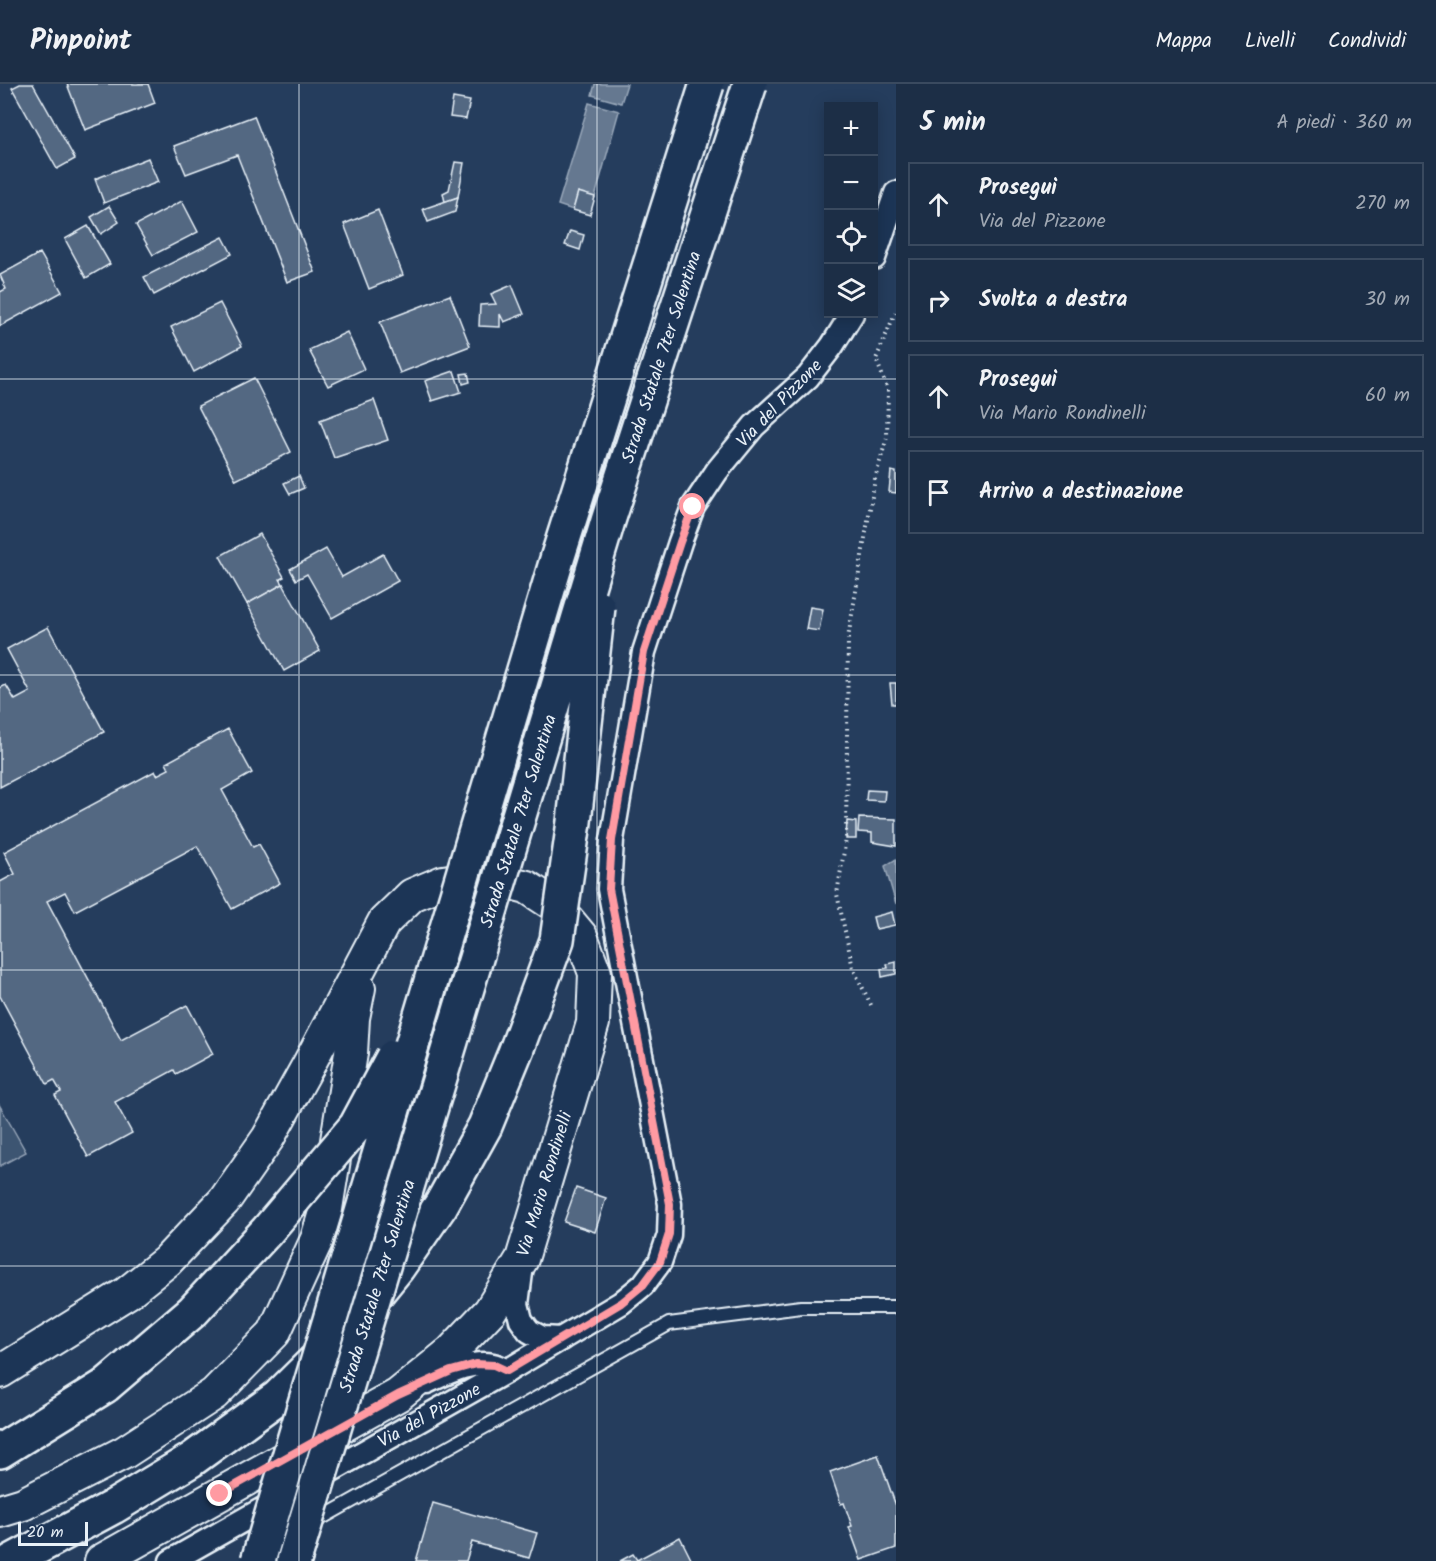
<!DOCTYPE html>
<html lang="it">
<head>
<meta charset="utf-8">
<style>
  body { margin:0; font-family:Kalam,sans-serif; background:#25364d; color:#f1f3f6 }
  .controls { position:absolute; right:18px; top:18px; display:grid; overflow:hidden; border-radius:0px; box-shadow:0 3px 15px #0003 }
  .controls button { width:54px; height:54px; display:grid; place-items:center; padding:0; border:0; border-bottom:2px solid #3a4a5f; background:#1c2e46; color:#f1f3f6; font:30px sans-serif }
  .scale { position:absolute; left:18px; bottom:15px; width:70px; box-sizing:border-box; padding-left:6px; border:3px solid #e8f1f8; border-top:0; font-size:16px; line-height:21px; white-space:nowrap; color:#e8f1f8; -webkit-text-stroke:4px #1d3557; paint-order:stroke }
  .stop { position:absolute; width:18px; height:18px; margin:-14px; border:4px solid #ff9aa2; border-radius:50%; background:#fff }
  .stop.end { background:#ff9aa2; border-color:#fff; box-shadow:0 2px 6px #0008 }
  .list { margin:0; padding:0; list-style:none }
  h2 { display:flex; justify-content:space-between; align-items:center; height:78px; margin:0; padding:0 24px; font-size:26px }
  h2 small { font-size:20px; font-weight:400; color:#a0a8b3 }
  .list li { display:grid; grid-template-columns:39px 1fr auto; gap:18px; align-items:center; box-sizing:border-box; height:84px; margin:0 12px 12px; padding:0 12px; border:2px solid #3a4a5f; border-radius:0px }
  .list b { display:block; font-size:22px; white-space:nowrap }
  .list p { margin:0; font-size:20px; white-space:nowrap; color:#a0a8b3 }
  .list em { font-size:20px; font-style:normal; color:#a0a8b3 }
  .icon { flex:none; width:33px; height:33px; fill:none; stroke:currentColor; stroke-width:2; stroke-linecap:round; stroke-linejoin:round }
  .map { position:relative; flex:none; width:896px; height:1477px; overflow:hidden }
  header { display:flex; align-items:center; gap:36px; box-sizing:border-box; height:84px; padding:0 30px; background:#1c2e46; border-bottom:2px solid #3a4a5f }
  header strong { font-size:28px }
  nav { display:flex; gap:33px; margin-inline-start:auto; font-size:21px }
  main { display:flex }
  aside { flex:1; background:#1c2e46 }
  .map>svg:first-child { display:block }
  .green { fill:#3e5472; stroke:#93a2b5; stroke-width:1.5 }
  .water { fill:#657890; stroke:#99a8ba; stroke-width:1.5 }
  .building { fill:#536782; stroke:#e8f1f8; stroke-width:1.5 }
  .lines { fill:none; stroke-linecap:round; stroke-linejoin:round }
  .lane-casing { stroke:#e8f1f8; stroke-width:16 }
  .street-casing { stroke:#e8f1f8; stroke-width:27 }
  .secondary-casing { stroke:#e8f1f8; stroke-width:36 }
  .highway-casing { stroke:#e8f1f8; stroke-width:38 }
  .path { stroke:#e8f1f8; stroke-width:4; stroke-dasharray:1.5 4.5; stroke-linecap:butt }
  .lane { stroke:#1d3557; stroke-width:12 }
  .street { stroke:#1d3557; stroke-width:22 }
  .secondary { stroke:#1d3557; stroke-width:32 }
  .highway { stroke:#1d3557; stroke-width:33 }
  .highway-bridge-casing { stroke:#e8f1f8; stroke-width:38; stroke-linecap:butt }
  .highway-bridge { stroke:#1d3557; stroke-width:33 }
  .route { stroke:#ff9aa2; stroke-width:8 }
  .grid { fill:none; stroke:#e8f1f8; stroke-width:1.5; stroke-opacity:0.55 }
  .labels { text-anchor:middle; stroke-width:4.5; stroke-linejoin:round; paint-order:stroke }
  .street-label { font-size:18px; fill:#e8f1f8; stroke:#1d3557 }
</style>
</head>
<body>
<header>
<strong>Pinpoint</strong>
<nav><a>Mappa</a><a>Livelli</a><a>Condividi</a></nav>
</header>
<main>
<div class="map">
<svg width="896" height="1477" viewBox="0 0 896 1477">
  <rect width="100%" height="100%" fill="#253d5d"/>
  <filter id="ink" filterUnits="userSpaceOnUse"><feTurbulence type="fractalNoise" baseFrequency=".0167" numOctaves="2"/><feDisplacementMap in="SourceGraphic" scale="12" xChannelSelector="R" yChannelSelector="G"/><feConvolveMatrix kernelMatrix="1 2 1 2 8 2 1 2 1" color-interpolation-filters="sRGB"/></filter>
  <g filter="url(#ink)">
    <path class="green" d="M 0,1022 L 26,1068 L 0,1082 Z"/>
    <g class="water">
      <path d="M 595,0 L 627,0 L 621,19 L 592,11 Z"/>
      <path d="M 589,19 L 619,27 L 595,113 L 578,108 L 573,126 L 558,121 Z"/>
      <path d="M 896,775 L 896,820 L 885,782 Z"/>
    </g>
    <g class="building">
      <path d="M 20,0 L 33,0 L 75,75 L 57,85 L 12,4 Z"/>
      <path d="M 67,0 L 148,0 L 155,19 L 85,46 Z"/>
      <path d="M 453,14 L 470,17 L 466,35 L 450,33 Z"/>
      <path d="M 254,32 L 315,188 L 287,198 L 237,71 L 186,90 L 174,62 Z"/>
      <path d="M 148,74 L 158,98 L 104,119 L 95,95 Z"/>
      <path d="M 455,78 L 464,79 L 458,113 L 445,118 L 443,109 L 449,106 Z"/>
      <path d="M 578,108 L 595,113 L 590,131 L 573,126 Z"/>
      <path d="M 458,113 L 455,128 L 428,138 L 423,125 Z"/>
      <path d="M 182,117 L 198,148 L 153,171 L 136,141 Z"/>
      <path d="M 109,122 L 119,138 L 101,150 L 91,133 Z"/>
      <path d="M 378,126 L 403,191 L 369,205 L 344,140 Z"/>
      <path d="M 88,142 L 110,180 L 86,194 L 65,155 Z"/>
      <path d="M 570,147 L 584,151 L 580,166 L 565,161 Z"/>
      <path d="M 223,153 L 232,170 L 154,211 L 144,193 Z"/>
      <path d="M 40,169 L 62,208 L 0,242 L 0,208 L 6,205 L 0,191 Z"/>
      <path d="M 512,201 L 524,230 L 504,238 L 500,230 L 500,243 L 479,242 L 480,221 L 496,220 L 491,210 Z"/>
      <path d="M 450,211 L 470,262 L 400,289 L 380,238 Z"/>
      <path d="M 220,219 L 242,262 L 194,288 L 171,243 Z"/>
      <path d="M 347,248 L 364,285 L 328,302 L 309,266 Z"/>
      <path d="M 454,287 L 461,308 L 432,317 L 425,297 Z"/>
      <path d="M 468,289 L 470,298 L 463,300 L 461,290 Z"/>
      <path d="M 254,294 L 291,368 L 236,396 L 198,322 Z"/>
      <path d="M 374,316 L 388,356 L 334,374 L 320,336 Z"/>
      <path d="M 891,387 L 896,388 L 896,409 L 889,408 Z"/>
      <path d="M 299,392 L 304,404 L 290,410 L 284,399 Z"/>
      <path d="M 260,450 L 284,493 L 280,495 L 283,500 L 247,520 L 220,472 Z"/>
      <path d="M 326,465 L 342,493 L 383,470 L 398,497 L 332,534 L 307,490 L 296,496 L 290,485 Z"/>
      <path d="M 283,500 L 320,567 L 284,587 L 247,520 Z"/>
      <path d="M 810,523 L 823,525 L 819,547 L 806,545 Z"/>
      <path d="M 48,543 L 104,648 L 0,703 L 0,604 L 6,601 L 15,616 L 30,608 L 7,565 Z"/>
      <path d="M 890,599 L 896,599 L 896,620 L 892,620 Z"/>
      <path d="M 228,645 L 252,689 L 222,706 L 253,763 L 259,760 L 280,799 L 232,825 L 197,762 L 75,827 L 65,808 L 47,817 L 121,956 L 187,921 L 213,970 L 176,990 L 174,986 L 115,1018 L 132,1049 L 88,1073 L 55,1011 L 61,1008 L 54,996 L 47,1000 L 0,912 L 0,798 L 15,790 L 4,768 L 155,687 L 157,691 L 169,685 L 166,679 Z"/>
      <path d="M 867,706 L 885,707 L 884,717 L 866,716 Z"/>
      <path d="M 859,734 L 896,735 L 896,762 L 872,758 L 872,749 L 858,748 Z"/>
      <path d="M 847,737 L 856,738 L 856,755 L 846,755 Z"/>
      <path d="M 892,828 L 895,841 L 876,845 L 873,833 Z"/>
      <path d="M 896,878 L 896,890 L 882,893 L 881,885 L 888,884 L 887,880 Z"/>
      <path d="M 576,1104 L 606,1114 L 595,1148 L 564,1138 Z"/>
      <path d="M 878,1371 L 896,1422 L 896,1464 L 861,1476 L 849,1443 L 852,1442 L 844,1419 L 841,1420 L 830,1388 Z"/>
      <path d="M 433,1419 L 537,1449 L 529,1474 L 472,1458 L 466,1477 L 416,1477 Z"/>
      <path d="M 680,1453 L 692,1477 L 620,1477 L 633,1470 L 637,1476 Z"/>
    </g>
    <g class="lines">
      <defs>
        <path id="lane" d="M 311,1440 L 669,1240 L 801,1223 L 896,1223"/>
        <g id="street">
          <path d="M 874,174 L 896,109"/>
          <path d="M 522,1181 L 517,1220 L 521,1236 L 529,1247 L 542,1254 L 561,1255"/>
          <path d="M 427,1298 C 447,1289 471,1276 493,1281 C 498,1282 503,1285 507,1287"/>
          <path d="M 171,1477 L 507,1287 L 621,1219 L 643,1201 L 660,1178 L 669,1151 L 670,1120 L 609,805 L 612,756 L 644,568 L 680,458 L 693,423 L 717,387 L 754,342 L 808,293 L 832,262 L 852,230"/>
        </g>
        <g id="secondary">
          <path d="M 0,1288 L 127,1209 L 167,1177 L 224,1117 L 268,1054 L 309,980 L 384,838 L 412,811 L 443,798 L 483,792 L 527,803 L 556,822 L 581,852 L 595,889 L 593,939 L 522,1175 L 490,1227 L 451,1268 L 398,1311 L 220,1410 L 101,1477"/>
          <path d="M 0,1427 L 23,1420 L 125,1368 L 214,1310 L 274,1249 L 317,1155 L 326,1125 L 351,969 L 353,934 L 359,904"/>
        </g>
        <g id="highway">
          <path d="M 0,1367 L 105,1302"/>
          <path d="M 12,1477 L 113,1423 L 191,1376 L 278,1313 L 350,1242 L 398,1183 L 441,1121 L 485,1042 L 517,964"/>
        </g>
      </defs>
      <use href="#lane" class="lane-casing"/>
      <use href="#street" class="street-casing"/>
      <use href="#secondary" class="secondary-casing"/>
      <use href="#highway" class="highway-casing"/>
      <path class="path" d="M 871,921 L 853,884 L 837,810 L 846,755 L 848,554 L 875,395 L 887,353 L 888,306 L 876,275 L 896,227"/>
      <use href="#lane" class="lane"/>
      <use href="#street" class="street"/>
      <use href="#secondary" class="secondary"/>
      <use href="#highway" class="highway"/>
      <defs>
        <g id="highway-bridge">
          <path d="M 517,964 L 557,856 L 574,738 L 598,523"/>
          <path d="M 105,1302 L 193,1227 L 267,1147 L 356,1042 L 393,973"/>
          <path d="M 258,1477 L 558,472 L 707,0"/>
          <path d="M 294,1477 L 608,437 L 750,0"/>
        </g>
      </defs>
      <use href="#highway-bridge" class="highway-bridge-casing"/>
      <use href="#highway-bridge" class="highway-bridge"/>
    </g>
  </g>
  <g class="lines" filter="url(#ink)">
    <path class="route" d="M 220,1410 L 398,1311 L 451,1287 L 476,1280 L 494,1281 L 507,1287 L 621,1219 L 643,1201 L 660,1178 L 669,1150 L 670,1120 L 609,805 L 612,756 L 644,568 L 680,458 L 693,423"/>
  </g>
  <path class="grid" d="M 299,0 L 299,1477M 597,0 L 597,1477M 0,295 L 896,295M 0,591 L 896,591M 0,886 L 896,886M 0,1182 L 896,1182"/>
  <g class="labels">
    <g class="street-label">
      <text transform="translate(661 273) rotate(-72)" y="6">Strada Statale 7ter Salentina</text>
      <text transform="translate(779 319) rotate(-46)" y="6">Via del Pizzone</text>
      <text transform="translate(518 737) rotate(-73)" y="6">Strada Statale 7ter Salentina</text>
      <text transform="translate(544 1100) rotate(-73)" y="6">Via Mario Rondinelli</text>
      <text transform="translate(377 1202) rotate(-73)" y="6">Strada Statale 7ter Salentina</text>
      <text transform="translate(429 1331) rotate(-29)" y="6">Via del Pizzone</text>
    </g>
  </g>
</svg>
<div class="controls">
<button>+</button>
<button>−</button>
<button><svg class="icon" aria-label="locate" viewBox="0 0 24 24"><circle cx="12" cy="12" r="6"/><path d="M12 2v4M12 18v4M2 12h4M18 12h4"/></svg></button>
<button><svg class="icon" aria-label="layers" viewBox="0 0 24 24"><path d="M12 4l9 5-9 5-9-5zM3 14l9 5 9-5"/></svg></button>
</div>
<div class="scale">20 m</div>
<div class="stop" style="left:693px;top:423px"></div>
<div class="stop end" style="left:220px;top:1410px"></div>
</div>
<aside>
<h2>5 min<small>A piedi · 360 m</small></h2>
<ul class="list">
<li><svg class="icon" aria-label="ahead" viewBox="0 0 24 24"><path d="M12 20V5M6 11l6-6 6 6"/></svg><div><b>Prosegui</b><p>Via del Pizzone</p></div><em>270 m</em></li>
<li><svg class="icon" aria-label="right" viewBox="0 0 24 24"><path d="M7 20v-9h11M14 6l5 5-5 5"/></svg><div><b>Svolta a destra</b></div><em>30 m</em></li>
<li><svg class="icon" aria-label="ahead" viewBox="0 0 24 24"><path d="M12 20V5M6 11l6-6 6 6"/></svg><div><b>Prosegui</b><p>Via Mario Rondinelli</p></div><em>60 m</em></li>
<li><svg class="icon" aria-label="arrive" viewBox="0 0 24 24"><path d="M6 21V4h12l-3 4 3 4H6"/></svg><div><b>Arrivo a destinazione</b></div></li>
</ul>
</aside>
</main>
</body>
</html>
